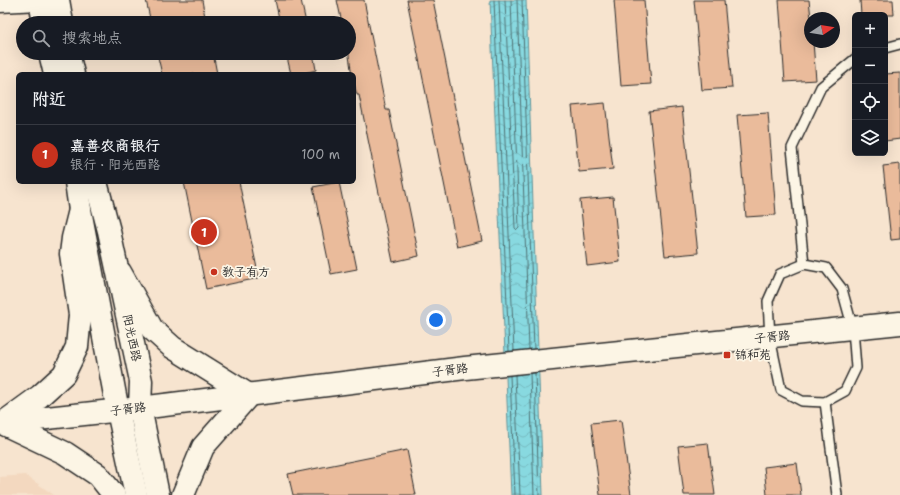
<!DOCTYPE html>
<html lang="zh">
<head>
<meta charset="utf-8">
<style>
  body { margin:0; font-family:"Shantell Sans","LXGW WenKai TC",sans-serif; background:#242831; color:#f1f3f6 }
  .controls { position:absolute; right:12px; top:12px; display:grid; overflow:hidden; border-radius:6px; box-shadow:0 4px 16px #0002 }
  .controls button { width:36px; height:36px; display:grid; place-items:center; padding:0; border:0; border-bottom:1px solid #363941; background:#171b24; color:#f1f3f6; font:20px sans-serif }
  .compass { position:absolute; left:804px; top:12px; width:36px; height:36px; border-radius:50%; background:#171b24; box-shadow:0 4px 16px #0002; rotate:78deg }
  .you { position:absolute; left:436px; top:320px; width:14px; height:14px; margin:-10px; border:3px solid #fff; border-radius:50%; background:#1a73e8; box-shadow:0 0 0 6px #1a73e833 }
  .badge { display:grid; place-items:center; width:26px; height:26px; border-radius:50%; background:#c8321e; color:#fff; font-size:13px; font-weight:700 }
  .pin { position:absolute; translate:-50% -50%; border:2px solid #fff; box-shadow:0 1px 4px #0006 }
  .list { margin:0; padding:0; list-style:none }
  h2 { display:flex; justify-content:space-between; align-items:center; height:52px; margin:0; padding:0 16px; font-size:17px }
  h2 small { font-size:13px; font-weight:400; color:#9ea1a6 }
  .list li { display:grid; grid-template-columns:26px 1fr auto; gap:12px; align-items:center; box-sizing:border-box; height:60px; padding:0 16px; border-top:1px solid #363941 }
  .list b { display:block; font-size:15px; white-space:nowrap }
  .list p { margin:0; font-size:13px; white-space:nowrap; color:#9ea1a6 }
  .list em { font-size:13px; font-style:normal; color:#9ea1a6 }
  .icon { flex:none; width:22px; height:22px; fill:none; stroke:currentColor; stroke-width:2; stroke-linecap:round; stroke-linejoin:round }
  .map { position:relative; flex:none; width:900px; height:495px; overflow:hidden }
  .search { position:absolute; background:#171b24; box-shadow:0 4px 16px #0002; left:16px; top:16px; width:340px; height:44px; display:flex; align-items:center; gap:10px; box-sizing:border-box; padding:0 14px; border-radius:22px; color:#9ea1a6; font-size:15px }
  .panel { position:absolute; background:#171b24; box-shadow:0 4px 16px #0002; left:16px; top:72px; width:340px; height:112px; border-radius:6px }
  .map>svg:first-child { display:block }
  .built { fill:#f3d8bf }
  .water { fill:url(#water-waves); stroke:#639398 }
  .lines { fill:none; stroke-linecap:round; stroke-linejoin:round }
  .shore { stroke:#507173; stroke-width:1 }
  .building { fill:#eabb9b; stroke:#2b2b2b }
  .service-casing { stroke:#2b2b2b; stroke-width:12 }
  .minor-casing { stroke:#2b2b2b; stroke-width:21 }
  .tertiary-casing { stroke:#2b2b2b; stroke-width:25 }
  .secondary-casing { stroke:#2b2b2b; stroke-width:25 }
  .service { stroke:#fcf5e5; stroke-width:9 }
  .minor { stroke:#fcf5e5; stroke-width:18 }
  .tertiary { stroke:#fcf5e5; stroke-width:22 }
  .secondary { stroke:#fcf5e5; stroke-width:22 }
  .poi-dot { fill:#c8321e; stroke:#fcf5e5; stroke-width:1.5 }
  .labels { text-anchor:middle; stroke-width:3.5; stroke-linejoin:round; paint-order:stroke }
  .poi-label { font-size:12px; fill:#2b2b2b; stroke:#fcf5e5; text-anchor:start }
  .street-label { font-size:12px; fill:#2b2b2b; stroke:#fcf5e5 }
</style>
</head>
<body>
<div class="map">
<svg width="900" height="495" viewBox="0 0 900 495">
  <defs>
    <pattern id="water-waves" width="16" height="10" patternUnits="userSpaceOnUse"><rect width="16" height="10" fill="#88d9e0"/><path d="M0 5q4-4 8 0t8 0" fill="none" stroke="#76bac0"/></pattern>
  </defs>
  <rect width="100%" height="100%" fill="#f7e4cf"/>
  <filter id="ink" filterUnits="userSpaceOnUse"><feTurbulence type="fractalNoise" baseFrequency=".025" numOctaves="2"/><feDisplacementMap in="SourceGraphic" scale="8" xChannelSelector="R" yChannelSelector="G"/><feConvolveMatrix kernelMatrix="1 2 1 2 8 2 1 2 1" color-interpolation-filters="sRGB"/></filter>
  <g filter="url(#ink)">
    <path class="built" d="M 25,475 L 54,495 L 0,495 L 0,477 Z"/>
    <path class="water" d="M 490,0 L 526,0 L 543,495 L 511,495 Z"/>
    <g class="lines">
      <g class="shore">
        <path d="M 494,0 L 509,351"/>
        <path d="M 499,0 L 514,351"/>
        <path d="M 505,0 L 515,228 L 517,230 L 519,228 L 511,0"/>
        <path d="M 517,0 L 529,349"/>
        <path d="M 522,0 L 534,349"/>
        <path d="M 530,373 L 534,495"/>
        <path d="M 535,373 L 539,495"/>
        <path d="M 510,375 L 515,495"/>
        <path d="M 515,375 L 520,495"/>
      </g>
    </g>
    <g class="building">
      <path d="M 146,0 L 202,0 L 206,23 L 151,23 Z"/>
      <path d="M 275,0 L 301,0 L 306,23 L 280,23 Z"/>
      <path d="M 337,0 L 364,0 L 386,110 L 389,110 L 419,256 L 393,262 L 359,95 L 357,95 L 354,83 L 354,74 L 352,74 L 351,69 L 349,56 L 349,23 L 342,23 Z"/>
      <path d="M 407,0 L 433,0 L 482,241 L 457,247 Z"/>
      <path d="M 614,0 L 644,0 L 651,84 L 621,86 Z"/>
      <path d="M 694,0 L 724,0 L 732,88 L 702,90 Z"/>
      <path d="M 779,0 L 809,0 L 811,18 L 810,42 L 813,42 L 816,80 L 785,82 Z"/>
      <path d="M 860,0 L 893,0 L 894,15 L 861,15 Z"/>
      <path d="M 157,53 L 213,53 L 217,74 L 162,74 Z"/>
      <path d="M 286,53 L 313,53 L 316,70 L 300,74 L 291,74 Z"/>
      <path d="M 900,73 L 900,139 L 885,141 L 885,74 Z"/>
      <path d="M 605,103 L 613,169 L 579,172 L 572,106 Z"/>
      <path d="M 682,107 L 698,253 L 665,256 L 649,111 Z"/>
      <path d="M 768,113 L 776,215 L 746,217 L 737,115 Z"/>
      <path d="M 900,164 L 900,239 L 891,240 L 883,166 Z"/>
      <path d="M 184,182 L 239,182 L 259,278 L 206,289 Z"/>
      <path d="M 339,182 L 357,269 L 331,274 L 313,187 Z"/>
      <path d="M 613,197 L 620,262 L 587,266 L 580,200 Z"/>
      <path d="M 621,420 L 631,495 L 600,495 L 591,423 Z"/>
      <path d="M 708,443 L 715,495 L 684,495 L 678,446 Z"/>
      <path d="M 407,450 L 416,495 L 293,495 L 288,474 Z"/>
      <path d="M 797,463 L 801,495 L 767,495 L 764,467 Z"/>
    </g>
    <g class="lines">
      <defs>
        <g id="service">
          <path d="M 885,48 L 900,44"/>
          <path d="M 804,264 L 826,268 L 842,289 L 853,329 L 856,368 L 845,391 L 825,402 L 802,401 L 781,390 L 770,338 L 768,301 L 780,274 Z"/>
          <path d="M 804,264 L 792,148 L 821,87 L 855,59"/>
          <path d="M 825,402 L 837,495"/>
        </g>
        <path id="minor" d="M 0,3 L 40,1"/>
        <g id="tertiary">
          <path d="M 120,272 L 152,329 L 172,347 L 249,395"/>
          <path d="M 0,423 L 140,408 L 465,368 L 900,323"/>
          <path d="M 2,423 L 65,453 L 98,475 L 114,495"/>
          <path d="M 3,423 L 40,396 L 64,374 L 77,347 L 80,315 L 71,254 L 73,238 L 80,210"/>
          <path d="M 183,495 L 203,447 L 249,395"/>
        </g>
        <g id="secondary">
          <path d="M 40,0 L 44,23"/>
          <path d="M 58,0 L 62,23"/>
          <path d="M 50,53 L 55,74"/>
          <path d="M 68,53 L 73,74"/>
          <path d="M 76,182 L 80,210 L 118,411 L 136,495"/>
          <path d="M 96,182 L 109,231 L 141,381 L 140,408 L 158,495"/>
        </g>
      </defs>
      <use href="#service" class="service-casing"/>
      <use href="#minor" class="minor-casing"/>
      <use href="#tertiary" class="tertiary-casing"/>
      <use href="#secondary" class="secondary-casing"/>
      <use href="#service" class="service"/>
      <use href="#minor" class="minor"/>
      <use href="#tertiary" class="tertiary"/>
      <use href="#secondary" class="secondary"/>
    </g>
  </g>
  <g class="poi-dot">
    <circle cx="214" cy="272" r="4"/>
    <rect x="723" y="351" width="8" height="8" rx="2"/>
  </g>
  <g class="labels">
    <g class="poi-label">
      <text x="222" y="276">教子有方</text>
      <text x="735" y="359">锦和苑</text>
    </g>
    <g class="street-label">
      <text transform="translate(772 337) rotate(-6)" y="4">子胥路</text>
      <text transform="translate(132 338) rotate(78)" y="4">阳光西路</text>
      <text transform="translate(450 370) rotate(-7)" y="4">子胥路</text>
      <text transform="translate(128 409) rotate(-7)" y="4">子胥路</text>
    </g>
  </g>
</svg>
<div class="controls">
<button>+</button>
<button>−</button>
<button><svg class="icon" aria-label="locate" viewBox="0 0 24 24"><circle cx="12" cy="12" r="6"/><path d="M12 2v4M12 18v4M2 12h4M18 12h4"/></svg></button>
<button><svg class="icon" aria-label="layers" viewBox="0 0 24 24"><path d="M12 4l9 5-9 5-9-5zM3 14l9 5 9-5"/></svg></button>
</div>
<svg class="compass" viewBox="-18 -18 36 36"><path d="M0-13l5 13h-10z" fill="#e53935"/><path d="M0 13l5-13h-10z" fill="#9ea1a6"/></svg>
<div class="you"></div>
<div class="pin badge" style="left:204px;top:232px">1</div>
<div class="search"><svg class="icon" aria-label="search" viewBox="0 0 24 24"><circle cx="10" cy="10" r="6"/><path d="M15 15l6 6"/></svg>搜索地点</div>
<section class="panel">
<h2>附近<small></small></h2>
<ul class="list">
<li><span class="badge">1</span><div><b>嘉善农商银行</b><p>银行 · 阳光西路</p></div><em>100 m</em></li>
</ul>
</section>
</div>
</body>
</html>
